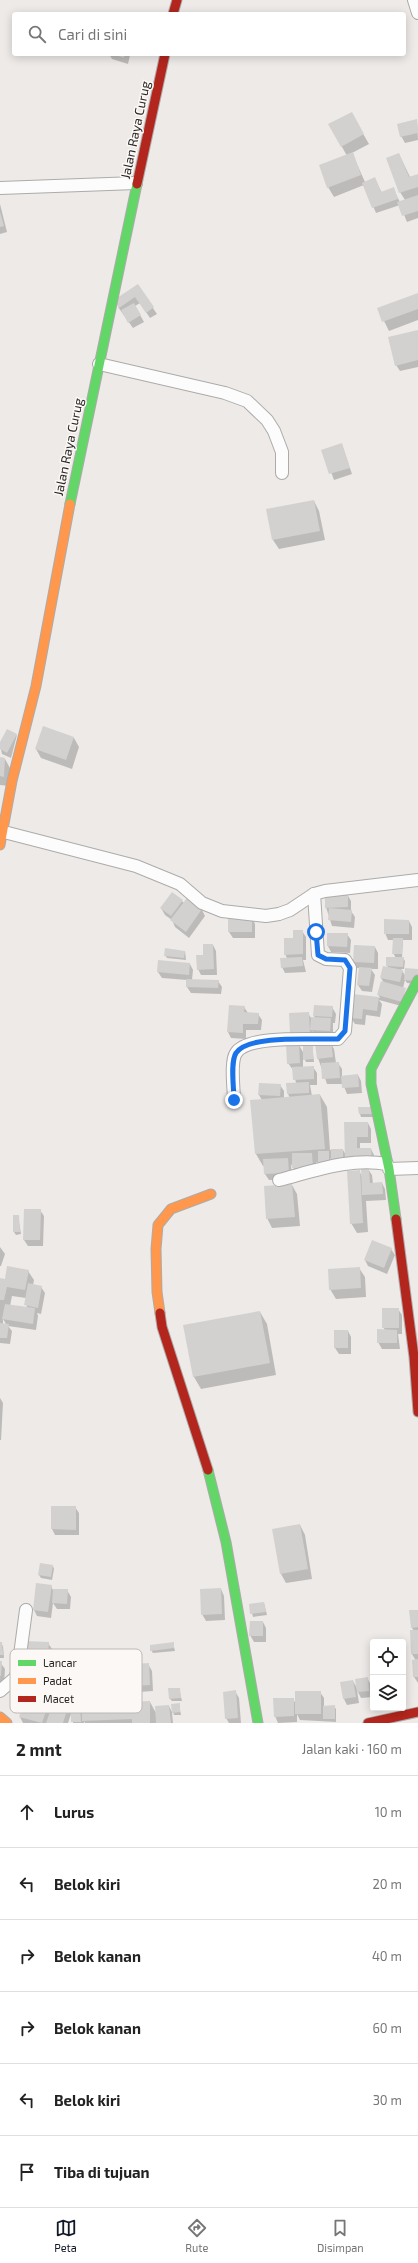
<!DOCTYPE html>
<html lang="id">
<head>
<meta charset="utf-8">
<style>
  body { margin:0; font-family:"Exo 2",sans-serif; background:#f2f2f2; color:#222 }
  .controls { position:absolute; right:12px; bottom:12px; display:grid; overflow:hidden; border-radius:4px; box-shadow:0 2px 10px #0003 }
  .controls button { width:36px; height:36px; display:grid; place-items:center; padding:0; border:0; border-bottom:1px solid #e0e0e0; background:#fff; color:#222; font:20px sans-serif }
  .stop { position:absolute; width:12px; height:12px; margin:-9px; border:3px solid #1a73e8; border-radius:50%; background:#fff }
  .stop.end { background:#1a73e8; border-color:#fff; box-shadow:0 1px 4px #0008 }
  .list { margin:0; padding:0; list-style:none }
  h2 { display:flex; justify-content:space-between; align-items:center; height:52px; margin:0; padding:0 16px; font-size:17px }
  h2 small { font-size:13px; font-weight:400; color:#767676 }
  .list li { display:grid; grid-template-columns:26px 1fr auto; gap:12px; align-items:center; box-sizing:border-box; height:72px; padding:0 16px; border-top:1px solid #e0e0e0 }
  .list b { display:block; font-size:15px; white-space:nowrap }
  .list em { font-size:13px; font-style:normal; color:#767676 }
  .icon { flex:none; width:22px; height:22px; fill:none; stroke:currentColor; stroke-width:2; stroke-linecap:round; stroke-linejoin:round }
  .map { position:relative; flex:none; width:418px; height:1723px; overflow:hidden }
  .search { position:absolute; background:#fff; box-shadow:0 2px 10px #0003; left:12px; right:12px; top:12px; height:44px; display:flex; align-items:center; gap:10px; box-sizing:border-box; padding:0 14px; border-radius:4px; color:#767676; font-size:15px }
  .sheet { height:484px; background:#fff }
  nav { display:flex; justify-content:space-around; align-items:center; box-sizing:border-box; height:56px; border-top:1px solid #e0e0e0; background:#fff; font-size:11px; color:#767676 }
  nav a { display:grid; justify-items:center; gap:2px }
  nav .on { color:#111827 }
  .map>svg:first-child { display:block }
  .shadow { fill:#0003; fill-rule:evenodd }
  .building { fill:#d3d1cf }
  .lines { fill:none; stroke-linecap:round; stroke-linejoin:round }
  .street-casing { stroke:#adabaa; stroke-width:14 }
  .fast-casing { stroke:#adabaa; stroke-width:11 }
  .slow-casing { stroke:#adabaa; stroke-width:11 }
  .jam-casing { stroke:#adabaa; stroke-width:11 }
  .street { stroke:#fcfcfc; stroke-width:12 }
  .fast { stroke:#63d668; stroke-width:9 }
  .slow { stroke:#ff974d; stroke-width:9 }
  .jam { stroke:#b3261e; stroke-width:9 }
  .route { stroke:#1a73e8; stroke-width:5 }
  .labels { text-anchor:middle; stroke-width:3; stroke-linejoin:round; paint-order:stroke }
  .street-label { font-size:13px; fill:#292726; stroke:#fbf8f5 }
  .key { fill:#fbf8f5; stroke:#bcb9b7; stroke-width:1 }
  .key-label { font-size:11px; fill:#292726 }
</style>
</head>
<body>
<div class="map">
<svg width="418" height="1723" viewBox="0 0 418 1723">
  <rect width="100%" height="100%" fill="#edeae8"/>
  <g class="shadow">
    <path d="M 109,54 L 130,54 L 130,55 L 128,64 L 112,59 Z"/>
    <path d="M 351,113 L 369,144 L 352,153 L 365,182 L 375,179 L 382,193 L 393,189 L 400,202 L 405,200 L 400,192 L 399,154 L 410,177 L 418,175 L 418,218 L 407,222 L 400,205 L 376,213 L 364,185 L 334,197 L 328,187 L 347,156 L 330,125 Z"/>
    <path d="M 417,120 L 418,140 L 405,143 L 401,136 Z"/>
    <path d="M 0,204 L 7,232 L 0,234 Z"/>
    <path d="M 138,286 L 157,314 L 150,318 L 140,303 L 135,306 L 144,322 L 133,328 L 118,307 Z"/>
    <path d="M 418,294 L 418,320 L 389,331 L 378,309 Z"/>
    <path d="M 418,331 L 418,367 L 400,371 L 396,365 Z"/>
    <path d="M 342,445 L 352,474 L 334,480 L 323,450 Z"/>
    <path d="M 314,501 L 319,511 L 325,540 L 279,549 L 273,540 Z"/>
    <path d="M 17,735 L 11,758 L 2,754 L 0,745 Z"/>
    <path d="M 74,738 L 79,747 L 72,769 L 41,758 L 36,749 Z"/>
    <path d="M 0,758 L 5,759 L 10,768 L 9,786 L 0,785 Z"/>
    <path d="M 347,894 L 351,901 L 351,911 L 355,917 L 354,928 L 332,926 L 326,907 Z"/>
    <path d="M 187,899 L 202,910 L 205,916 L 189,938 L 175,927 L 172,920 L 165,915 L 161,908 L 182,901 L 184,903 Z"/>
    <path d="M 252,918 L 255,924 L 255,938 L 233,938 L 229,932 Z"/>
    <path d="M 409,921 L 412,927 L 412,940 L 403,940 L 402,957 L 405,961 L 404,969 L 401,969 L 406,977 L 417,969 L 418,984 L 407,983 L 405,980 L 403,988 L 405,1007 L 379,1000 L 382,1004 L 380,1017 L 366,1015 L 365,1025 L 355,1024 L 351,1018 L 354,995 L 380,998 L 378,994 L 384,983 L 381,978 L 388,968 L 387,965 L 396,958 L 393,953 L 394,940 L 388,940 L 385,933 Z"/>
    <path d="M 302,931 L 306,937 L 306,960 L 303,960 L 306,972 L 285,973 L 282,967 L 287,958 L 285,954 L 294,939 Z"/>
    <path d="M 328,934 L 347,934 L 351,940 L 350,953 L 331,952 L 328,946 Z"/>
    <path d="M 213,945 L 216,951 L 217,975 L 201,975 L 198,969 L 204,956 Z"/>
    <path d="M 375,947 L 378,953 L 378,969 L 371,969 L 375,975 L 372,992 L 362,991 L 358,985 L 360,968 L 357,968 L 354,962 Z"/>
    <path d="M 185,951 L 186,960 L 167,958 L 165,955 Z"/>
    <path d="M 190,964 L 193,970 L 192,980 L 218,981 L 222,987 L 221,994 L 191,993 L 187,987 L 187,980 L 162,978 L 158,972 Z"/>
    <path d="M 244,1007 L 248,1013 L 258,1014 L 262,1020 L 261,1030 L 246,1030 L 246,1039 L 231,1038 L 228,1032 Z"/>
    <path d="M 332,1007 L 336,1014 L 335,1023 L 333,1023 L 333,1037 L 315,1036 L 312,1031 L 313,1040 L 294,1040 L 308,1013 L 311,1018 L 315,1018 L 314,1016 Z"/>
    <path d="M 330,1042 L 334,1049 L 336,1063 L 338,1063 L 342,1069 L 342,1076 L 358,1075 L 361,1081 L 362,1093 L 347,1094 L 343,1084 L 327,1084 L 318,1058 Z"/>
    <path d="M 312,1044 L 314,1062 L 306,1062 L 303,1056 L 303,1067 L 313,1067 L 317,1073 L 317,1085 L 310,1085 L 312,1096 L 320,1095 L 327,1107 L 330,1150 L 343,1150 L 346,1155 L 345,1123 L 368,1123 L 371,1129 L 371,1143 L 360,1143 L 360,1149 L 371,1149 L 374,1155 L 375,1165 L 335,1168 L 330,1158 L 330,1166 L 316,1162 L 316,1174 L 297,1174 L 291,1164 L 292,1179 L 269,1180 L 265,1174 L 265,1166 L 263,1166 L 256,1154 L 251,1101 L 262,1100 L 259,1095 L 280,1085 L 284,1091 L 284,1098 L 290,1098 L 288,1094 L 296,1083 L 293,1070 L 288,1063 L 299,1045 L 304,1054 Z"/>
    <path d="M 374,1110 L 374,1117 L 361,1117 L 360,1114 Z"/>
    <path d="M 368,1169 L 372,1175 L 373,1184 L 382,1183 L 385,1189 L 386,1200 L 366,1201 L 368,1232 L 357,1233 L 351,1223 L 359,1171 L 362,1176 Z"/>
    <path d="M 292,1185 L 297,1194 L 300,1226 L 272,1228 L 267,1218 Z"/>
    <path d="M 40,1210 L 44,1216 L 43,1246 L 28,1246 L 24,1240 Z"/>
    <path d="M 18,1216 L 21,1234 L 16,1235 L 14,1232 Z"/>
    <path d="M 0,1247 L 5,1254 L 1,1266 L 0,1266 Z"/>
    <path d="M 391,1249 L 395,1255 L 387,1274 L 368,1266 L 365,1260 Z"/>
    <path d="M 359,1268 L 365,1277 L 366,1297 L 336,1299 L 330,1289 Z"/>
    <path d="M 28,1271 L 34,1280 L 33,1285 L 41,1287 L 45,1293 L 41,1314 L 37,1313 L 38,1316 L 36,1330 L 8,1326 L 12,1331 L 10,1344 L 0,1343 L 0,1279 L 6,1280 ZM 12,1296 L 26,1298 L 27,1308 L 10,1306 ZM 3,1319 L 6,1324 L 3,1324 Z"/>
    <path d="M 398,1309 L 402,1315 L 402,1334 L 398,1334 L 400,1349 L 382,1349 L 378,1342 L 385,1330 L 383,1327 Z"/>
    <path d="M 260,1312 L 267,1324 L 276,1375 L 201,1389 L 194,1377 L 185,1326 Z"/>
    <path d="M 348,1331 L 351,1337 L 351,1354 L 339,1354 L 335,1348 Z"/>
    <path d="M 0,1398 L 3,1403 L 1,1440 L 0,1440 Z"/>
    <path d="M 75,1507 L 79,1513 L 79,1535 L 55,1535 L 52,1529 Z"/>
    <path d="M 300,1525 L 305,1535 L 312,1579 L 286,1583 L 281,1574 Z"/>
    <path d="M 53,1566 L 54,1569 L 52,1580 L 41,1578 L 39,1575 Z"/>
    <path d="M 51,1586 L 53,1590 L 67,1590 L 71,1597 L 70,1609 L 57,1609 L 53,1603 L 51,1618 L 37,1616 L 34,1610 Z"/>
    <path d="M 221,1589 L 224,1596 L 225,1620 L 206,1621 L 202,1614 Z"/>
    <path d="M 264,1603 L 267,1615 L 253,1617 L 250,1605 Z"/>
    <path d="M 418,1611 L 418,1683 L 414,1677 L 413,1661 L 416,1661 L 412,1654 L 414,1631 L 412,1628 Z"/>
    <path d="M 263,1622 L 266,1628 L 266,1642 L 254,1642 L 250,1635 Z"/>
    <path d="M 0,1643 L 3,1646 L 4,1658 L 0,1658 Z"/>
    <path d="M 48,1643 L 52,1649 L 51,1663 L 40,1662 L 42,1666 L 41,1678 L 27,1677 L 23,1671 L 24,1656 Z"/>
    <path d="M 173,1643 L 175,1651 L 153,1653 L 151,1650 Z"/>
    <path d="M 0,1662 L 5,1669 L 4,1684 L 0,1684 Z"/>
    <path d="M 148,1664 L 152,1671 L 153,1691 L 139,1692 L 135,1685 Z"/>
    <path d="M 367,1678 L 371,1685 L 372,1697 L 361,1698 L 357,1690 L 359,1703 L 347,1705 L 344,1699 L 353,1681 L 358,1690 Z"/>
    <path d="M 39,1680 L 43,1686 L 42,1701 L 33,1701 L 47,1705 L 51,1712 L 54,1701 L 53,1698 L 72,1680 L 75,1686 L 74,1704 L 80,1704 L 83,1709 L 150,1702 L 156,1713 L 169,1706 L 172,1712 L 173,1723 L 85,1723 L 84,1721 L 84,1723 L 73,1723 L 72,1706 L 68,1705 L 72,1711 L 68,1723 L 23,1723 L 20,1717 L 25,1700 L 22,1694 Z"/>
    <path d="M 179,1689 L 182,1701 L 172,1701 L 170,1699 Z"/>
    <path d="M 235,1691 L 239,1698 L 241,1723 L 229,1723 L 226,1718 Z"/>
    <path d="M 320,1692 L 324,1698 L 324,1707 L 334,1706 L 336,1709 L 336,1722 L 300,1720 L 297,1714 L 297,1722 L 278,1723 L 275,1716 L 293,1699 L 296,1704 Z"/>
    <path d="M 179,1704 L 181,1715 L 174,1715 L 173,1712 Z"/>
  </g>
  <g class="building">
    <path d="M 113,54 L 125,54 L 124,58 Z"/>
    <path d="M 352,112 L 364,134 L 341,147 L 328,124 Z"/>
    <path d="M 417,119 L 418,133 L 400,137 L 397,124 Z"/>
    <path d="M 353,152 L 361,175 L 327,188 L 319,165 Z"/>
    <path d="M 399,153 L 409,177 L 418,174 L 418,187 L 399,193 L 386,158 Z"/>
    <path d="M 375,177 L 381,192 L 394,187 L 398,199 L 372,208 L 362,183 Z"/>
    <path d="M 418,195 L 418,211 L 402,216 L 397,202 Z"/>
    <path d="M 0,212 L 4,226 L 0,227 Z"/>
    <path d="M 138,284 L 154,307 L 146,313 L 135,297 L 119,308 L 114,300 Z"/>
    <path d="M 418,293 L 418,309 L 382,322 L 377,308 Z"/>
    <path d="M 134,303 L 141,315 L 128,323 L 121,310 Z"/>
    <path d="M 418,330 L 418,360 L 395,366 L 388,337 Z"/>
    <path d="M 342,443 L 350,468 L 329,474 L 321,450 Z"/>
    <path d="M 314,500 L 320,531 L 272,540 L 266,509 Z"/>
    <path d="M 43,726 L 74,737 L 66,760 L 35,749 Z"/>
    <path d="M 7,729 L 17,734 L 7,753 L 0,749 L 0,742 Z"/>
    <path d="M 0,757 L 5,758 L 4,777 L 0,776 Z"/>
    <path d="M 172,892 L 183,900 L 171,916 L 160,908 Z"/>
    <path d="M 348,893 L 348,907 L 325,908 L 325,894 Z"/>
    <path d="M 187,898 L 202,909 L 186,932 L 170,920 Z"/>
    <path d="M 329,908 L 352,910 L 351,922 L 328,920 Z"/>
    <path d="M 252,916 L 252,932 L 228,932 L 228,917 Z"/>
    <path d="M 384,919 L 409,920 L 409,934 L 384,934 Z"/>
    <path d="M 293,930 L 303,930 L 303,954 L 284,955 L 284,938 L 293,938 Z"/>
    <path d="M 327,933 L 348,933 L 347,947 L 327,946 Z"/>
    <path d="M 393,938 L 403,938 L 402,954 L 392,954 Z"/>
    <path d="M 203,944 L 213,944 L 214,969 L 197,970 L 196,955 L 203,955 Z"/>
    <path d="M 354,945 L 375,946 L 374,963 L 353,962 Z"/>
    <path d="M 165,948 L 185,951 L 184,958 L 164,956 Z"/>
    <path d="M 302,957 L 303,966 L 281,968 L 280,958 Z"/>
    <path d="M 386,957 L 404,957 L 403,967 L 386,966 Z"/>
    <path d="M 158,960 L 190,963 L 189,975 L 157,972 Z"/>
    <path d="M 383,966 L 403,970 L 400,982 L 380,978 Z"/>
    <path d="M 359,967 L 372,968 L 369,986 L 357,985 Z"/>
    <path d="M 405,968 L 418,969 L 417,981 L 404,980 Z"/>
    <path d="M 186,979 L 219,980 L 218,988 L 186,987 Z"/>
    <path d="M 381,981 L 406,988 L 402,1002 L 377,995 Z"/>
    <path d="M 353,994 L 379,997 L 377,1011 L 363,1009 L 362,1019 L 350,1018 Z"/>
    <path d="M 229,1005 L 245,1006 L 244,1012 L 259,1013 L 258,1024 L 243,1024 L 243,1033 L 227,1032 Z"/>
    <path d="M 314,1005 L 333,1006 L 332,1017 L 313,1016 Z"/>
    <path d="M 309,1012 L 310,1034 L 290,1034 L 289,1013 Z"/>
    <path d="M 311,1017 L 331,1018 L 330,1031 L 310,1030 Z"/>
    <path d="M 331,1041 L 333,1057 L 317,1059 L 315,1043 Z"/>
    <path d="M 303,1043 L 313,1043 L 313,1059 L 303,1060 Z"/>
    <path d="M 286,1044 L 299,1044 L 300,1063 L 287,1064 Z"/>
    <path d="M 339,1062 L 340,1078 L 322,1079 L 321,1063 Z"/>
    <path d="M 314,1066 L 314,1079 L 293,1080 L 292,1067 Z"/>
    <path d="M 358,1074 L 359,1087 L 342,1088 L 341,1076 Z"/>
    <path d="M 309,1082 L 309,1093 L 287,1094 L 286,1083 Z"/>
    <path d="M 259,1083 L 281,1084 L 280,1096 L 258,1095 Z"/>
    <path d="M 320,1094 L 325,1149 L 255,1154 L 250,1100 Z"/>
    <path d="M 358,1107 L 373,1107 L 373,1114 L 359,1114 Z"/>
    <path d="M 344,1122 L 368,1122 L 368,1137 L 357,1137 L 357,1148 L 371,1148 L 372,1159 L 345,1160 Z"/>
    <rect x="331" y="1149" width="12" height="13"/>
    <rect x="318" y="1151" width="11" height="12"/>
    <path d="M 292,1153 L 312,1153 L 313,1168 L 292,1168 Z"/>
    <path d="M 288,1158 L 289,1173 L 264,1174 L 263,1159 Z"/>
    <path d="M 369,1168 L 370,1183 L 382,1182 L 383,1194 L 362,1195 L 361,1169 Z"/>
    <path d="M 360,1170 L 363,1223 L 350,1224 L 347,1171 Z"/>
    <path d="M 292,1184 L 295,1217 L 266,1219 L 264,1186 Z"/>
    <path d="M 24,1209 L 41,1209 L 40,1240 L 23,1240 Z"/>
    <path d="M 13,1215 L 19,1215 L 20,1232 L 13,1232 Z"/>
    <path d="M 372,1240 L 392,1248 L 384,1268 L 364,1260 Z"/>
    <path d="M 7,1266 L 29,1270 L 25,1290 L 7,1287 L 4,1300 L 0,1300 L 0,1278 L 5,1279 Z"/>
    <path d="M 360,1267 L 361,1288 L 329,1290 L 328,1269 Z"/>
    <path d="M 28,1283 L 42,1286 L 38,1308 L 24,1305 Z"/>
    <path d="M 5,1304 L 35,1308 L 33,1324 L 2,1319 Z"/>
    <rect x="382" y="1308" width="17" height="20"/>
    <path d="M 260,1311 L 270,1363 L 193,1377 L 183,1325 Z"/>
    <path d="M 0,1323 L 9,1324 L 7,1338 L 0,1338 Z"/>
    <path d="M 377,1329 L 397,1330 L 397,1343 L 377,1343 Z"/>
    <rect x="334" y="1330" width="14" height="18"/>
    <path d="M 51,1506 L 76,1506 L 76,1530 L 51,1529 Z"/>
    <path d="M 300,1524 L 308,1569 L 280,1574 L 272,1529 Z"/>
    <path d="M 40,1563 L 53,1565 L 51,1577 L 38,1575 Z"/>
    <path d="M 36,1583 L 52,1585 L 48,1612 L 33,1610 Z"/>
    <path d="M 221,1588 L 222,1614 L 201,1615 L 200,1589 Z"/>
    <path d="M 53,1589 L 68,1589 L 67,1604 L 52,1603 Z"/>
    <path d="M 264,1602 L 266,1612 L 250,1614 L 249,1604 Z"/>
    <path d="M 409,1610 L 418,1610 L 418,1627 L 411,1628 Z"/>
    <path d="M 250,1621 L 263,1621 L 263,1636 L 249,1636 Z"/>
    <path d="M 410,1630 L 418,1630 L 418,1654 L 411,1654 Z"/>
    <path d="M 24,1641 L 49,1642 L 48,1657 L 23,1656 Z"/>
    <path d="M 0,1642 L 2,1642 L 3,1655 L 0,1655 Z"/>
    <path d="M 174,1642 L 174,1648 L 150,1651 L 150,1645 Z"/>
    <path d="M 418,1659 L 418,1677 L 413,1677 L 412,1660 Z"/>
    <path d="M 0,1661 L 2,1661 L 1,1676 L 0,1676 Z"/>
    <path d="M 149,1663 L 150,1685 L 134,1686 L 133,1664 Z"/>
    <path d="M 368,1677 L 369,1691 L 357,1692 L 355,1679 Z"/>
    <path d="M 353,1680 L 356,1697 L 343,1699 L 340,1682 Z"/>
    <path d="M 168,1688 L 180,1688 L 181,1698 L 169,1699 Z"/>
    <path d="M 236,1690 L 238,1718 L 225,1719 L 223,1692 Z"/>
    <rect x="295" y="1691" width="26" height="23"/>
    <path d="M 25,1698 L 48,1705 L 42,1723 L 19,1717 Z"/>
    <path d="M 273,1698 L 294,1698 L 294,1716 L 274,1717 Z"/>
    <path d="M 54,1700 L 69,1704 L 63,1723 L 46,1723 Z"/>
    <path d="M 150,1701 L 150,1723 L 132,1723 L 132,1719 L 82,1721 L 82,1704 Z"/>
    <path d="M 71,1703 L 80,1703 L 81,1722 L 71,1722 Z"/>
    <path d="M 180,1703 L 180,1712 L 172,1713 L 171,1704 Z"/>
    <path d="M 169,1705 L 171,1723 L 156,1723 L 155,1706 Z"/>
    <path d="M 335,1705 L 335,1719 L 323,1719 L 323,1706 Z"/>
  </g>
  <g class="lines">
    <defs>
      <g id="street">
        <path d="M 414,0 L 418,13"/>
        <path d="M 0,188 L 136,183"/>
        <path d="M 99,364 L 225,393 L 247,401 L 267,420 L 274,431 L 282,452 L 282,473"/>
        <path d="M 4,832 L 136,866 L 180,884 L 202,903 L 222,911 L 266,916 L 279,914 L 290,910 L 314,894 L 325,891 L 418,880"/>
        <path d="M 234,1100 C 234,1089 230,1062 236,1053 C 248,1034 316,1040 338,1039 L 345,1031 L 350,968 L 345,960 L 326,959 L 318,955 L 314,894"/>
        <path d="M 389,1169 L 418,1168"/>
        <path d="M 279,1180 C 314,1171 351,1157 387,1164"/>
        <path d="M 0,1691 L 15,1678 L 18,1670 L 26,1610"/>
      </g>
      <g id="fast">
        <path d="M 70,504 L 137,184"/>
        <path d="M 396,1219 L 389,1169 L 371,1084 L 371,1069 L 418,980"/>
        <path d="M 208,1470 L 226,1542 L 258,1723"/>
      </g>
      <g id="slow">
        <path d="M 0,845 L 12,781 L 36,686 L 70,504"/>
        <path d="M 160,1313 L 157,1292 L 156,1249 L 158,1225 L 171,1209 L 211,1194"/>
        <path d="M 0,1717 L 7,1723"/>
      </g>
      <g id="jam">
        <path d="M 173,14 L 177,0"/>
        <path d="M 137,184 L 165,54"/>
        <path d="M 396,1219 L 414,1357 L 418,1412"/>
        <path d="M 160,1313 L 162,1327 L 208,1470"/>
        <path d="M 368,1723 L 418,1712"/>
      </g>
    </defs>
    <use href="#street" class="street-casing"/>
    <use href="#fast" class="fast-casing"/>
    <use href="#slow" class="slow-casing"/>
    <use href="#jam" class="jam-casing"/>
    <use href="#street" class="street"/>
    <use href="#fast" class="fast"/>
    <use href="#slow" class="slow"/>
    <use href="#jam" class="jam"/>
  </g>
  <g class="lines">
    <path class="route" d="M 234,1100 C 234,1089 230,1062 236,1053 C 248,1034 316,1040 338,1039 L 345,1031 L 350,968 L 345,960 L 326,959 L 318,955 L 316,932"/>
  </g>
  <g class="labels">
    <g class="street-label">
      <text transform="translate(135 130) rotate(-78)" y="5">Jalan Raya Curug</text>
      <text transform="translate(68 447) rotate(-78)" y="5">Jalan Raya Curug</text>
    </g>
  </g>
  <rect x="10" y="1649" width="132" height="64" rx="6" class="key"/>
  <rect x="18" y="1660" width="18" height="6" fill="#63d668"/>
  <rect x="18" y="1678" width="18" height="6" fill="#ff974d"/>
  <rect x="18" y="1696" width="18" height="6" fill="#b3261e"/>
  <g class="key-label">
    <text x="43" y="1667">Lancar</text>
    <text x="43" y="1685">Padat</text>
    <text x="43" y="1703">Macet</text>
  </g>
</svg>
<div class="controls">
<button><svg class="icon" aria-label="locate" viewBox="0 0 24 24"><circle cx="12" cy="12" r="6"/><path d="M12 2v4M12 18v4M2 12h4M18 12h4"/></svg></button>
<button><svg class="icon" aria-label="layers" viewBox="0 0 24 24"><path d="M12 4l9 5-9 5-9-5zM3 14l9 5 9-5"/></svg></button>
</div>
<div class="stop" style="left:316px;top:932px"></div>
<div class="stop end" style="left:234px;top:1100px"></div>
<div class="search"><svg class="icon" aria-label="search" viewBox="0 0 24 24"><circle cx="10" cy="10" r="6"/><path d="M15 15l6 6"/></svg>Cari di sini</div>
</div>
<section class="sheet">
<h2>2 mnt<small>Jalan kaki · 160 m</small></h2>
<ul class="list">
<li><svg class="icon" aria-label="ahead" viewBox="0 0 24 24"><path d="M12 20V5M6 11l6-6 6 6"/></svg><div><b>Lurus</b></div><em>10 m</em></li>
<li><svg class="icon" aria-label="left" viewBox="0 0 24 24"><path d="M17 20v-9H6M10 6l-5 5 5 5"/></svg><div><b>Belok kiri</b></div><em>20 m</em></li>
<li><svg class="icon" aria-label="right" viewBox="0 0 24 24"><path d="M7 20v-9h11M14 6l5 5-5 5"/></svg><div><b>Belok kanan</b></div><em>40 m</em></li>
<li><svg class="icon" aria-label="right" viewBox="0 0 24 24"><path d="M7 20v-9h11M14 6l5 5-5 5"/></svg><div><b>Belok kanan</b></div><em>60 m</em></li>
<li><svg class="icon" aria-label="left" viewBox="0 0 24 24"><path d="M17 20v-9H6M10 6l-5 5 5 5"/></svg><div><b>Belok kiri</b></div><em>30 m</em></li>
<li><svg class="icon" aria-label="arrive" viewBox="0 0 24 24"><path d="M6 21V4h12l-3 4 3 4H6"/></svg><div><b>Tiba di tujuan</b></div></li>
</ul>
</section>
<nav>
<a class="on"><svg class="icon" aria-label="map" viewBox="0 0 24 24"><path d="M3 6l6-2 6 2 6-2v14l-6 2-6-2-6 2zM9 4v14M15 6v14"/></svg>Peta</a>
<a><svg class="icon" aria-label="directions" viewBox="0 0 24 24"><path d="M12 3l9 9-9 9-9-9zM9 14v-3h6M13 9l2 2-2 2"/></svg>Rute</a>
<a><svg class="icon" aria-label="saved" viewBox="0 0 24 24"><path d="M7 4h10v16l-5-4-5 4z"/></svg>Disimpan</a>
</nav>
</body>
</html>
